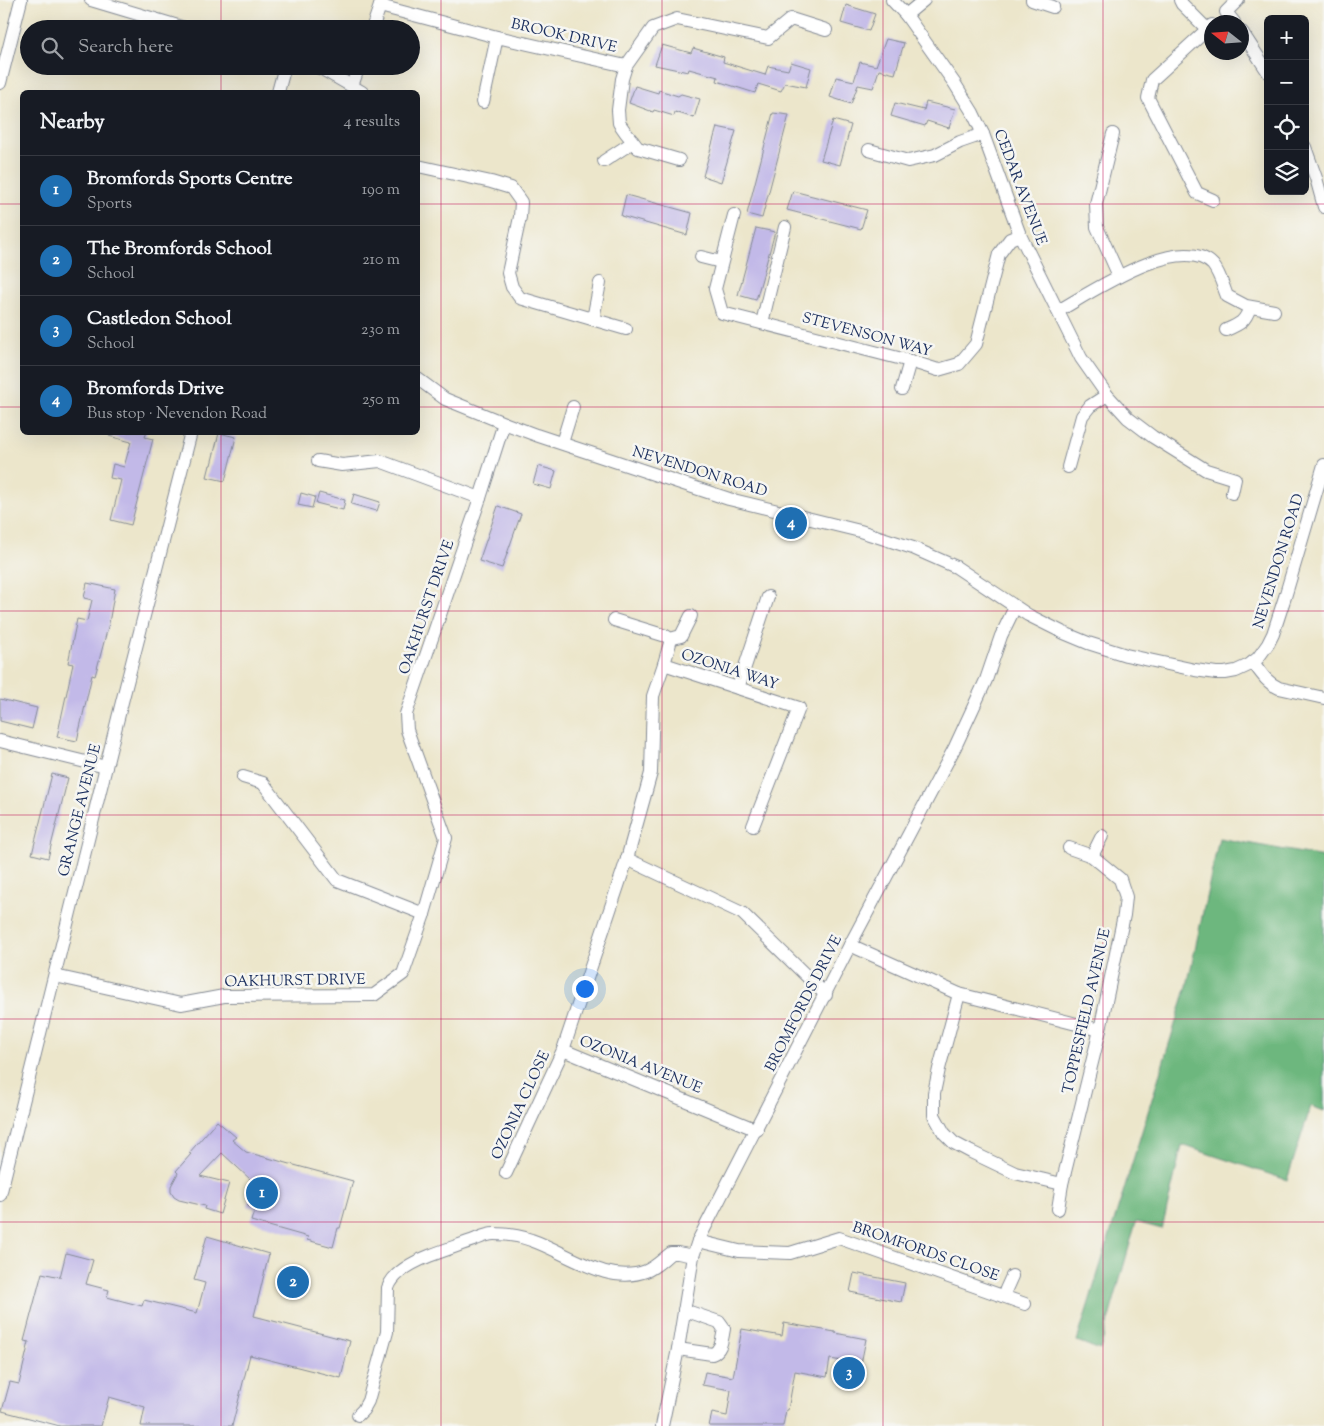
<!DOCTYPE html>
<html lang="en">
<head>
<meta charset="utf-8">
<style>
  body { margin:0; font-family:"Sorts Mill Goudy",serif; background:#242831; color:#f1f3f6 }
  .controls { position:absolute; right:15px; top:15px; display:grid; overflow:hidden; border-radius:8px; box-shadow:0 5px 20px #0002 }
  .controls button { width:45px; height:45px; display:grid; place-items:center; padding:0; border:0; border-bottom:1px solid #363941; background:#171b24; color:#f1f3f6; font:25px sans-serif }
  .compass { position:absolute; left:1204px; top:15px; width:45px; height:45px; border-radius:50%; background:#171b24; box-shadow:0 5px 20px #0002; rotate:287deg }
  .you { position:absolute; left:584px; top:988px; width:18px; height:18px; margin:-12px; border:4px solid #fff; border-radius:50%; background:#1a73e8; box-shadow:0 0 0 8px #1a73e833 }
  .badge { display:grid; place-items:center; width:32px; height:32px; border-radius:50%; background:#1f6fb2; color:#fff; font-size:16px; font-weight:700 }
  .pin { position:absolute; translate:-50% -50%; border:2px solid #fff; box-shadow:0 1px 5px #0006 }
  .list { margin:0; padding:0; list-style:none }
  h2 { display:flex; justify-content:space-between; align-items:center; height:65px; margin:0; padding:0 20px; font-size:21px }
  h2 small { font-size:16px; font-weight:400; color:#9ea1a6 }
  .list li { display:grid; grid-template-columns:32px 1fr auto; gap:15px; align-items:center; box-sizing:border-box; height:70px; padding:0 20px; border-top:1px solid #363941 }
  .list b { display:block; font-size:19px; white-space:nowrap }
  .list p { margin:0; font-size:16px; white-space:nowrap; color:#9ea1a6 }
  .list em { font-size:16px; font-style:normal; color:#9ea1a6 }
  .icon { flex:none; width:28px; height:28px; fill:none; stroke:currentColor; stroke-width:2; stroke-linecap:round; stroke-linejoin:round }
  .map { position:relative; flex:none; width:1324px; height:1426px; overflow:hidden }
  .search { position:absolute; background:#171b24; box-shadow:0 5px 20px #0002; left:20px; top:20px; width:400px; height:55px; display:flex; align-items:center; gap:12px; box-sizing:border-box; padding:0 18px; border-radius:28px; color:#9ea1a6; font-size:19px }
  .panel { position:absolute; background:#171b24; box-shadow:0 5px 20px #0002; left:20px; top:90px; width:400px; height:345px; border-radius:8px }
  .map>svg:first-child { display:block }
  .forest { fill:#6db77e; stroke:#44736e }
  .building { fill:#c2b9e8 }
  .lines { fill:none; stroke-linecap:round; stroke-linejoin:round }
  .minor-casing { stroke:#848a94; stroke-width:14 }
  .minor { stroke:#fff; stroke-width:12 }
  .grid { fill:none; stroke:#c2185b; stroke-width:1; stroke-opacity:0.55 }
  .labels { text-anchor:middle; stroke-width:5; stroke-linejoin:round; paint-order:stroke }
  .street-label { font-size:15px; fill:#1b2f5e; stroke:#f6f6f2 }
</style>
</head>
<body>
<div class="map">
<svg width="1324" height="1426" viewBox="0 0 1324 1426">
  <rect width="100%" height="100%" fill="#f6f6f2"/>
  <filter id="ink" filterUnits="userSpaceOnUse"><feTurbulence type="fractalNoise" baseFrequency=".02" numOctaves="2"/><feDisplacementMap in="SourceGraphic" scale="10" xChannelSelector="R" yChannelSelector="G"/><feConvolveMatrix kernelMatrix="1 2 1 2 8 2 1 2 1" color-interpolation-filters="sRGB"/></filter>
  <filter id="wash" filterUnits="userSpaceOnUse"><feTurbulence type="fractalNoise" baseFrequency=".0096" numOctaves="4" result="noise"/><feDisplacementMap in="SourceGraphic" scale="20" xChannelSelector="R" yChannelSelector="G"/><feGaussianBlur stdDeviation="1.12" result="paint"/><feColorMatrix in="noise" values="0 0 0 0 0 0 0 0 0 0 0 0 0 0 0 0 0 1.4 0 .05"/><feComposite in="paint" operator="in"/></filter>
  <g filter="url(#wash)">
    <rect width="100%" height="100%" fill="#ece6cb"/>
    <path class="forest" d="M 1219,838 L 1324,857 L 1324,1111 L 1311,1106 L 1287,1180 L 1182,1145 L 1162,1229 L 1136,1222 L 1100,1350 L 1077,1341 L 1187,986 Z"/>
    <g id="blocks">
      <g class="building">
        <path d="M 846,5 L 875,14 L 869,31 L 841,23 Z"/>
        <path d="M 886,39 L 904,43 L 895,74 L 879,70 L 873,88 L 858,85 L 851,104 L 830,97 L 836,77 L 854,81 L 860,62 L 876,66 Z"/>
        <path d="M 662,45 L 691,53 L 693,48 L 724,57 L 723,62 L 765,75 L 768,66 L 788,70 L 791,62 L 811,68 L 806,87 L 785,83 L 781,91 L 758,84 L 755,93 L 717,81 L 718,77 L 689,69 L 688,72 L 655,65 Z"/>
        <path d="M 635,86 L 658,93 L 659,90 L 678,96 L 681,94 L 700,99 L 694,118 L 675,112 L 674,116 L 654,110 L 653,112 L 629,103 Z"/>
        <path d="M 926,102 L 955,109 L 949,128 L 927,121 L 925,126 L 891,116 L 895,103 L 924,110 Z"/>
        <path d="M 773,113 L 789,115 L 762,218 L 747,214 Z"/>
        <path d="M 833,120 L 851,125 L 840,165 L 821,160 Z"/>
        <path d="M 717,127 L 736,131 L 721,182 L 703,176 Z"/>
        <path d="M 793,191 L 867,210 L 861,229 L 787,210 Z"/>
        <path d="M 626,195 L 692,213 L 687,235 L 621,216 Z"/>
        <path d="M 756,228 L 775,232 L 756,300 L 738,295 Z"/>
        <path d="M 110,432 L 147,432 L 145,437 L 153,439 L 131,525 L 111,520 L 121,480 L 110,478 L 113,464 L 124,467 L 131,442 L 109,436 Z"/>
        <path d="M 219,433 L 236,437 L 225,481 L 207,477 L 210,465 L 211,465 Z"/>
        <path d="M 538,466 L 556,471 L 551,489 L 533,484 Z"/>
        <path d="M 301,493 L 315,497 L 312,508 L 298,505 Z"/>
        <path d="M 319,493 L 345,500 L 343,510 L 316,503 Z"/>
        <path d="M 354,494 L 380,502 L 377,511 L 351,504 Z"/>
        <path d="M 498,506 L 521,514 L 502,568 L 479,561 Z"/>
        <path d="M 87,583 L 115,589 L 109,623 L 95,676 L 92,675 L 77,741 L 57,737 L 73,664 L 68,663 L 77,619 L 87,621 L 92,600 L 84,598 Z"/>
        <path d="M 0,699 L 37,708 L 32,729 L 0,721 Z"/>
        <path d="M 52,774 L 68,778 L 48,858 L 32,854 Z"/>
        <path d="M 217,1121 L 236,1137 L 232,1140 L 246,1152 L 353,1181 L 340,1228 L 338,1228 L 333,1247 L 307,1240 L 308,1237 L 251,1221 L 255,1208 L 248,1206 L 253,1190 L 265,1193 L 222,1153 L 200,1176 L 229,1183 L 220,1214 L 204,1209 L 205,1206 L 179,1200 L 174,1197 L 171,1192 L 171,1186 L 178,1173 L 176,1171 L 191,1154 L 189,1153 Z"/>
        <path d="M 207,1236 L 269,1254 L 254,1316 L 350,1341 L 341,1378 L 250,1355 L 232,1426 L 141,1426 L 145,1407 L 109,1397 L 101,1426 L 60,1426 L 2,1411 L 10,1382 L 19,1384 L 29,1342 L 24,1341 L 42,1273 L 60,1277 L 66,1253 L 93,1260 L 86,1284 L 109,1290 L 107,1297 L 142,1306 L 144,1300 L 197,1313 L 205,1283 L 194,1280 Z"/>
        <path d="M 854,1273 L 905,1283 L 901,1302 L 850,1292 Z"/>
        <path d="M 784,1323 L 835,1332 L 835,1333 L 866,1339 L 861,1364 L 830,1359 L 827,1377 L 795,1371 L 788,1410 L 786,1410 L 783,1426 L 709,1426 L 712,1413 L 727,1416 L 731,1390 L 702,1385 L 705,1372 L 733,1377 L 742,1329 L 782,1336 Z"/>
      </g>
    </g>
  </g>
  <g filter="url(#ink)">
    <use href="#blocks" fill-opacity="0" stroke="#848a94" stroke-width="1"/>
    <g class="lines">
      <defs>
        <g id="minor">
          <path d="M 91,0 L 188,29"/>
          <path d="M 892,0 L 906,15 L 955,84 L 973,113 L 983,134 L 1020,235 L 1081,358 L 1107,395 L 1128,418 L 1153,437 L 1206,470 L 1235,479 L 1232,493"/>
          <path d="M 1032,0 L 1053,7"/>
          <path d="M 1180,0 L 1182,4 L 1207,29"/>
          <path d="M 380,6 L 497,37 L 626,66 L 653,28 L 677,19 L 768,38 L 791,19 L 826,30"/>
          <path d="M 906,15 L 924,0"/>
          <path d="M 1234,22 L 1226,12 L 1238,0"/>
          <path d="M 1212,25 L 1152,80 L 1148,98 L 1197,193 L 1213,200"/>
          <path d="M 372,29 L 382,0"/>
          <path d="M 1242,32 L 1268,72"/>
          <path d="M 315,66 L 322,69 L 362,92"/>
          <path d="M 626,66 L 622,79 L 618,110 L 619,123 L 626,133 L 638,148 L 679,160"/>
          <path d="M 0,83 L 21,0"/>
          <path d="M 352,86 L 359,66"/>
          <path d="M 278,92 L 285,66"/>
          <path d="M 483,102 L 497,37"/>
          <path d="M 1113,134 L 1096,204 L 1097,227 L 1119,276"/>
          <path d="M 1305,147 L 1316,178 L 1324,207"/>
          <path d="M 869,150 L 908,161 L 935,155 L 960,142 L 983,134"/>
          <path d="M 604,161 L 633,142"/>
          <path d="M 418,166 L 491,182 L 511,188 L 521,202 L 520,217 L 508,273 L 512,287 L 520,298 L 626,329"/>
          <path d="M 734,215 L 715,289 L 722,313 L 910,361 L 938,370 L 959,364 L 976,344 L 999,254 L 1010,239 L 1020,235"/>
          <path d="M 701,257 L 721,262"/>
          <path d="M 1058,311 C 1090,293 1181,231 1213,265 C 1220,274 1223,286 1227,296 L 1246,306 L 1274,311"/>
          <path d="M 593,319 L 600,283"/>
          <path d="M 762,323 L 785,227"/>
          <path d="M 1226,330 C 1240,324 1245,322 1250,307"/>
          <path d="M 418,379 L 445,399 L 504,423 L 536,435 L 729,499 L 860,531 L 913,548 L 956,567 L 1028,615 L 1064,633 L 1088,643 L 1126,655 L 1195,670 L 1216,673 L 1225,673 L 1236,671 L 1249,665 L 1258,658 L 1268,644 L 1273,634 L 1285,597 L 1324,465"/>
          <path d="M 902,389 L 910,361"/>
          <path d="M 562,443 L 573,407"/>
          <path d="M 318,461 L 342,465 L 380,461 L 480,498"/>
          <path d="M 1068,467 L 1082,416 L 1090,406 L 1107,395"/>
          <path d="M 614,620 L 666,636 L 670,639 L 670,643 L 664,664"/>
          <path d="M 670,639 L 681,636 L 691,616"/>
          <path d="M 1253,662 C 1261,673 1267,683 1279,688 L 1324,698"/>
          <path d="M 738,688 L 768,597"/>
          <path d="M 0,741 L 106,767"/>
          <path d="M 243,777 L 263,783 L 337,880 L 424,914"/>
          <path d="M 1092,856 L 1102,836"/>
          <path d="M 627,859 L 651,773 L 653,696 L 664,664 L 799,708 L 753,826"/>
          <path d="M 850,945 L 959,994 L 1100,1030"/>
          <path d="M 55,976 L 181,1004 L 224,996 L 374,995 L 403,974 L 424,914 L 446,838 L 407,730 L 406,714 L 480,498 L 504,423"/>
          <path d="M 959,994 L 939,1069 L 934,1093 L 934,1115 L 944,1133 L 954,1143 L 971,1152 L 1015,1173 L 1062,1184"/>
          <path d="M 757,1130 L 563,1050 L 627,859 L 742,913 L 826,995"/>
          <path d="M 506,1173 L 563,1050"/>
          <path d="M 0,1195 L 122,702 L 191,432"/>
          <path d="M 1058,1209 L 1062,1184 L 1100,1030 L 1124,915 L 1126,897 L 1120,879 L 1092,856 L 1069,848"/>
          <path d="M 698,1241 L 739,1251 L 790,1253 L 839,1238 L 1025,1304"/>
          <path d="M 1003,1296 L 1012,1276"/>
          <path d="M 678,1349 L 712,1354 C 722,1350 722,1338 724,1329 L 719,1322 L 684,1310"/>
          <path d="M 358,1415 L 363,1410 L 368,1401 L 387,1332 L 388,1288 C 393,1273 414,1262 429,1256 C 444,1250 460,1245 476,1239 C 481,1237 488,1234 494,1234 C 506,1234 520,1236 531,1240 C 567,1252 607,1286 646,1271 C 656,1267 663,1259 671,1253 L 678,1253 L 693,1256"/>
          <path d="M 662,1426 L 678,1349 L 693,1256 L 698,1241 L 850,945 L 955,747 L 986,680 L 1001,636 L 1015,607"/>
        </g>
      </defs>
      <use href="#minor" class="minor-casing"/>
      <use href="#minor" class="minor"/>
    </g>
  </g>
  <path class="grid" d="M 221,0 L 221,29M 441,0 L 441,1426M 662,0 L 662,1426M 883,0 L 883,1426M 1103,0 L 1103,1426M 221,66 L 221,92M 0,204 L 22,204M 418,204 L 1324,204M 0,407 L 22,407M 418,407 L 1324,407M 221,432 L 221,1426M 0,611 L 1324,611M 0,815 L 1324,815M 0,1019 L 1324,1019M 0,1222 L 1324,1222"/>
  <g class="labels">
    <g class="street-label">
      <text transform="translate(564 35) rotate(13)" y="5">BROOK DRIVE</text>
      <text transform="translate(1021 187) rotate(69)" y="5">CEDAR AVENUE</text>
      <text transform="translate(867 334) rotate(15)" y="5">STEVENSON WAY</text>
      <text transform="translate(700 471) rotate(17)" y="5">NEVENDON ROAD</text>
      <text transform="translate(1278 561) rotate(-73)" y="5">NEVENDON ROAD</text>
      <text transform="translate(426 607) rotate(-71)" y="5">OAKHURST DRIVE</text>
      <text transform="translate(730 669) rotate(18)" y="5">OZONIA WAY</text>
      <text transform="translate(79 810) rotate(-76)" y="5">GRANGE AVENUE</text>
      <text transform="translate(295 980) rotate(-1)" y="5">OAKHURST DRIVE</text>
      <text transform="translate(803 1003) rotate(-63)" y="5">BROMFORDS DRIVE</text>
      <text transform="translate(1086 1011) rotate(-77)" y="5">TOPPESFIELD AVENUE</text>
      <text transform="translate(641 1064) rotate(22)" y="5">OZONIA AVENUE</text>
      <text transform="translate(520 1105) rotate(-65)" y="5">OZONIA CLOSE</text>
      <text transform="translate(926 1251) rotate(19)" y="5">BROMFORDS CLOSE</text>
    </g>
  </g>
</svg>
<div class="controls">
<button>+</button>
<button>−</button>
<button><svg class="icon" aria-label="locate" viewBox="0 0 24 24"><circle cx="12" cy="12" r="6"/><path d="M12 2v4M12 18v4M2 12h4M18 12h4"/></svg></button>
<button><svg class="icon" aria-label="layers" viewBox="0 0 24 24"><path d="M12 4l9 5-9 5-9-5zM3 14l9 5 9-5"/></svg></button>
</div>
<svg class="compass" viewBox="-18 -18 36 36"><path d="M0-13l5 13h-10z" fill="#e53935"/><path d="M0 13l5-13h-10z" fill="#9ea1a6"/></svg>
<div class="you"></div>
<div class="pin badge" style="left:262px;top:1193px">1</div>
<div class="pin badge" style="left:293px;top:1282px">2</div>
<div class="pin badge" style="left:849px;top:1373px">3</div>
<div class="pin badge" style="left:791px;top:523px">4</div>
<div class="search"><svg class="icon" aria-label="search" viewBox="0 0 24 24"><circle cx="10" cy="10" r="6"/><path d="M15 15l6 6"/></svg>Search here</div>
<section class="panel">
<h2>Nearby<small>4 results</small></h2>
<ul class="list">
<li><span class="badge">1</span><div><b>Bromfords Sports Centre</b><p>Sports</p></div><em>190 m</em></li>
<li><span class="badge">2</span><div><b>The Bromfords School</b><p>School</p></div><em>210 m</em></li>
<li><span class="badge">3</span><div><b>Castledon School</b><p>School</p></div><em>230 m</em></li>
<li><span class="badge">4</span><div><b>Bromfords Drive</b><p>Bus stop · Nevendon Road</p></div><em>250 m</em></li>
</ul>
</section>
</div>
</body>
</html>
